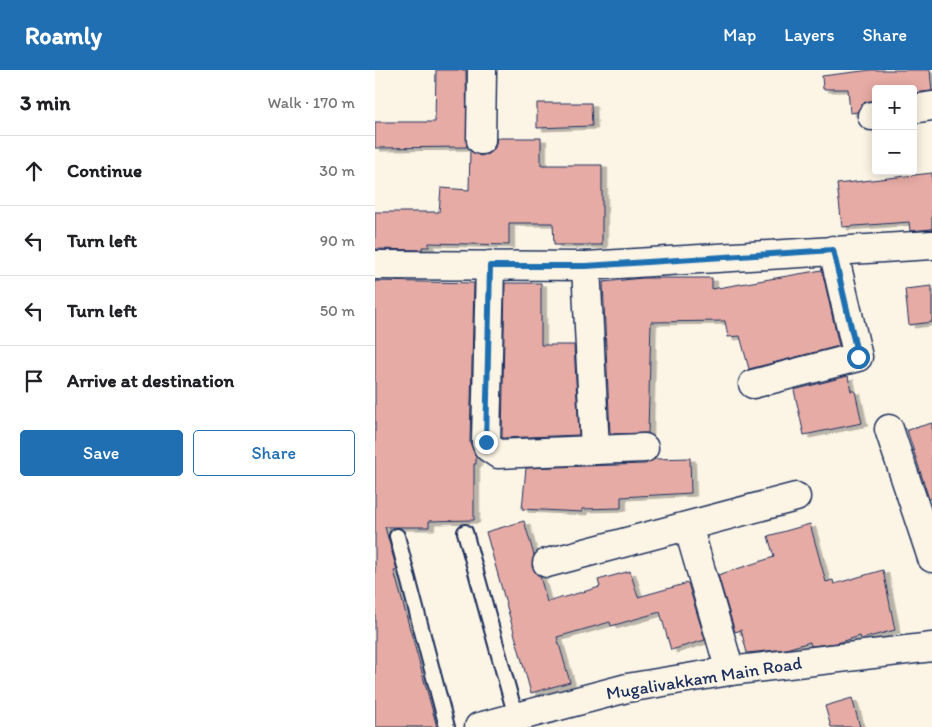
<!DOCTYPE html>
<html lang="en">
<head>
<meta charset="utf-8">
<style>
  body { margin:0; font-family:Itim,sans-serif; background:#f6f6f6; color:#202124 }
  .controls { position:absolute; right:15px; top:15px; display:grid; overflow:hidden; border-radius:5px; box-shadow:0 2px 12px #0003 }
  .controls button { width:45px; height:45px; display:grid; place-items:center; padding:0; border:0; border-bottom:1px solid #e0e0e0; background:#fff; color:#202124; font:25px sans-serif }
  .stop { position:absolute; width:15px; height:15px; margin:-11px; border:4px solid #1f6fb2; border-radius:50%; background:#fff }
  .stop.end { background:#1f6fb2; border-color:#fff; box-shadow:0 1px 5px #0008 }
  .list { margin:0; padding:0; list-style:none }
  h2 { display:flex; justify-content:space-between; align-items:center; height:65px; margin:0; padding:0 20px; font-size:21px }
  h2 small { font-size:16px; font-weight:400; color:#757577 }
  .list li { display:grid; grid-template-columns:32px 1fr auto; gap:15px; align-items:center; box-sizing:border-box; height:70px; padding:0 20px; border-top:1px solid #e0e0e0 }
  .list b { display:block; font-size:19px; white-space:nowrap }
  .list em { font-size:16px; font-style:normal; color:#757577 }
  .actions { display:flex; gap:10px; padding:15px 20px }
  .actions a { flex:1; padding:11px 0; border:1px solid #1f6fb2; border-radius:5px; text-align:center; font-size:18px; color:#1f6fb2 }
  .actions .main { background:#1f6fb2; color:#fff }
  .icon { flex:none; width:28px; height:28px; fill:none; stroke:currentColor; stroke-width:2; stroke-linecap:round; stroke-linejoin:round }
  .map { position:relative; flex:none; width:557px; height:657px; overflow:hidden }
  header { display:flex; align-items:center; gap:30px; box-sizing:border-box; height:70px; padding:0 25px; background:#1f6fb2; color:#fff }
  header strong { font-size:24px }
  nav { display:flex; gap:28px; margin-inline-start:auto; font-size:18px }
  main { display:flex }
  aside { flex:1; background:#fff }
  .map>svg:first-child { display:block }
  .building { fill:#e6aba4; stroke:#1b2f5e; filter:url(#shadow) }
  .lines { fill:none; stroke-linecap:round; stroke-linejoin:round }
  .lane-casing { stroke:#1b2f5e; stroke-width:18 }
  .street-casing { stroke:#1b2f5e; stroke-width:31 }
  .lane { stroke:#fcf5e5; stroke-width:14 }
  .street { stroke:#fcf5e5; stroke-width:28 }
  .route { stroke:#1f6fb2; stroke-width:6 }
  .labels { text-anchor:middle; stroke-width:4.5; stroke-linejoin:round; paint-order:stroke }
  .street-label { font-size:18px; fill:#1b2f5e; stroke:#fcf5e5 }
</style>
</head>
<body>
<header>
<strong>Roamly</strong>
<nav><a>Map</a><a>Layers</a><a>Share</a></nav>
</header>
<main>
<aside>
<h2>3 min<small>Walk · 170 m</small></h2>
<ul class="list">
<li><svg class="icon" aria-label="ahead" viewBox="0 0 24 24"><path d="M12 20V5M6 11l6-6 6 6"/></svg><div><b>Continue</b></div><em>30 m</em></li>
<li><svg class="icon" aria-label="left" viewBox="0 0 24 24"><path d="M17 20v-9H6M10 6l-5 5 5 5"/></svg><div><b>Turn left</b></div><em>90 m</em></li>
<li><svg class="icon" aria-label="left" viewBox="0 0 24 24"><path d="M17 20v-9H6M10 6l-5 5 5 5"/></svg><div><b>Turn left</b></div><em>50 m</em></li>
<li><svg class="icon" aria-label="arrive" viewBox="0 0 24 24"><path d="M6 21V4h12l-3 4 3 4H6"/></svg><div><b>Arrive at destination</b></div></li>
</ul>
<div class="actions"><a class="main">Save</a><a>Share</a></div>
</aside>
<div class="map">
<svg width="557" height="657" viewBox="0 0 557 657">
  <defs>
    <filter id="shadow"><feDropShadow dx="5.5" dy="3" stdDeviation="0" flood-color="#0004"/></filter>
  </defs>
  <rect width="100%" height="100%" fill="#fcf5e5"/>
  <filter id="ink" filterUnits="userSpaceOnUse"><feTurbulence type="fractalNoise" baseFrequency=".02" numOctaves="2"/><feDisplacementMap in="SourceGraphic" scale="10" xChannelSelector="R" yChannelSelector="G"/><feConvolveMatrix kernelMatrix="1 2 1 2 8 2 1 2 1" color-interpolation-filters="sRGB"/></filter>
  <g filter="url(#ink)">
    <g class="building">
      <path d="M 61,0 L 91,0 L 92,77 L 0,78 L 0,52 L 60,52 Z"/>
      <path d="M 496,0 L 555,0 L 557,21 L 538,23 L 538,19 L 501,19 L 501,30 L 490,32 L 482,42 L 475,43 L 473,19 L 448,19 L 447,6 Z"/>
      <path d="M 162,33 L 216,33 L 217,56 L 162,58 Z"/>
      <path d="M 122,68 L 166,68 L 166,95 L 227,95 L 227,175 L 179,175 L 178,153 L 134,153 L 134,175 L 54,173 L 54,177 L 47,177 L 47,180 L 0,179 L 0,142 L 64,142 L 66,118 L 94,120 L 95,80 L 105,86 L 113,84 L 120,78 Z"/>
      <path d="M 557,103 L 557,159 L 535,161 L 534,152 L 467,157 L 462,114 Z"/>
      <path d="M 447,200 L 464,276 L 374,299 L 365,266 L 353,267 L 350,251 L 276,252 L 273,363 L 235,364 L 228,212 L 268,208 L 337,208 L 337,219 Z"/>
      <path d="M 0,211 L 99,213 L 95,372 L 101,387 L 101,394 L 99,394 L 99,450 L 54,451 L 54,457 L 10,457 L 22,500 L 19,501 L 62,657 L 0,657 Z"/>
      <path d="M 130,213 L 166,213 L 166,275 L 199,275 L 204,365 L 127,368 Z"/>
      <path d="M 557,216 L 557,252 L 534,255 L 530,219 Z"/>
      <path d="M 473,306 L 476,321 L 480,321 L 487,353 L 429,365 L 419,320 Z"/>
      <path d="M 557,353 L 557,429 L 554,429 L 532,360 Z"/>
      <path d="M 315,388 L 316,423 L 246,427 L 246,438 L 207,439 L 207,442 L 147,439 L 151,398 L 270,394 L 280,389 Z"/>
      <path d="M 149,451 L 159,485 L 157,497 L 165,506 L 172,532 L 225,517 L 223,510 L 255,501 L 263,527 L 313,513 L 330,570 L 296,580 L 285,542 L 236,556 L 235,552 L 182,567 L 195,612 L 156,623 L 111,462 Z"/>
      <path d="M 435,454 L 451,512 L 458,510 L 459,514 L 508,500 L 520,560 L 486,569 L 485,566 L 462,573 L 436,576 L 435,572 L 411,579 L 372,583 L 366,560 L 360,562 L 343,505 L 399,487 L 393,466 Z"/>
      <path d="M 477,628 L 485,657 L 456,657 L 450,636 Z"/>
    </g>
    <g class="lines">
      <defs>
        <g id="lane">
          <path d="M 90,462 L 141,647"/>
          <path d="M 22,466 L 72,657"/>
        </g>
        <g id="street">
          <path d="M 538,39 L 557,36"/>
          <path d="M 497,46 L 501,46"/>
          <path d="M 106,70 L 107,0"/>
          <path d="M 0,195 L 211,196 L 557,175"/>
          <path d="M 115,195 L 111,372 L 113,377 L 123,384 L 269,378"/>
          <path d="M 211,196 L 220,380"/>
          <path d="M 378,314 L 483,287 L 458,180"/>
          <path d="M 514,359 L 557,488"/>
          <path d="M 313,456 L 355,601"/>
          <path d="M 172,493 L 421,427"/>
          <path d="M 104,657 L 252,618 L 355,601 L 557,577"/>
        </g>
      </defs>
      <use href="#lane" class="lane-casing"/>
      <use href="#street" class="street-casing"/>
      <use href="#lane" class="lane"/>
      <use href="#street" class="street"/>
    </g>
  </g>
  <g class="lines" filter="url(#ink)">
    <path class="route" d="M 111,372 L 115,196 L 211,196 L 458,180 L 483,287"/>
  </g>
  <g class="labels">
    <g class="street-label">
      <text transform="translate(329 608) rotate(-9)" y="6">Mugalivakkam Main Road</text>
    </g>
  </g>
</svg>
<div class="controls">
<button>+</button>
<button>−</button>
</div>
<div class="stop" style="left:483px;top:287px"></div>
<div class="stop end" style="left:111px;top:372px"></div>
</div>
</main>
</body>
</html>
